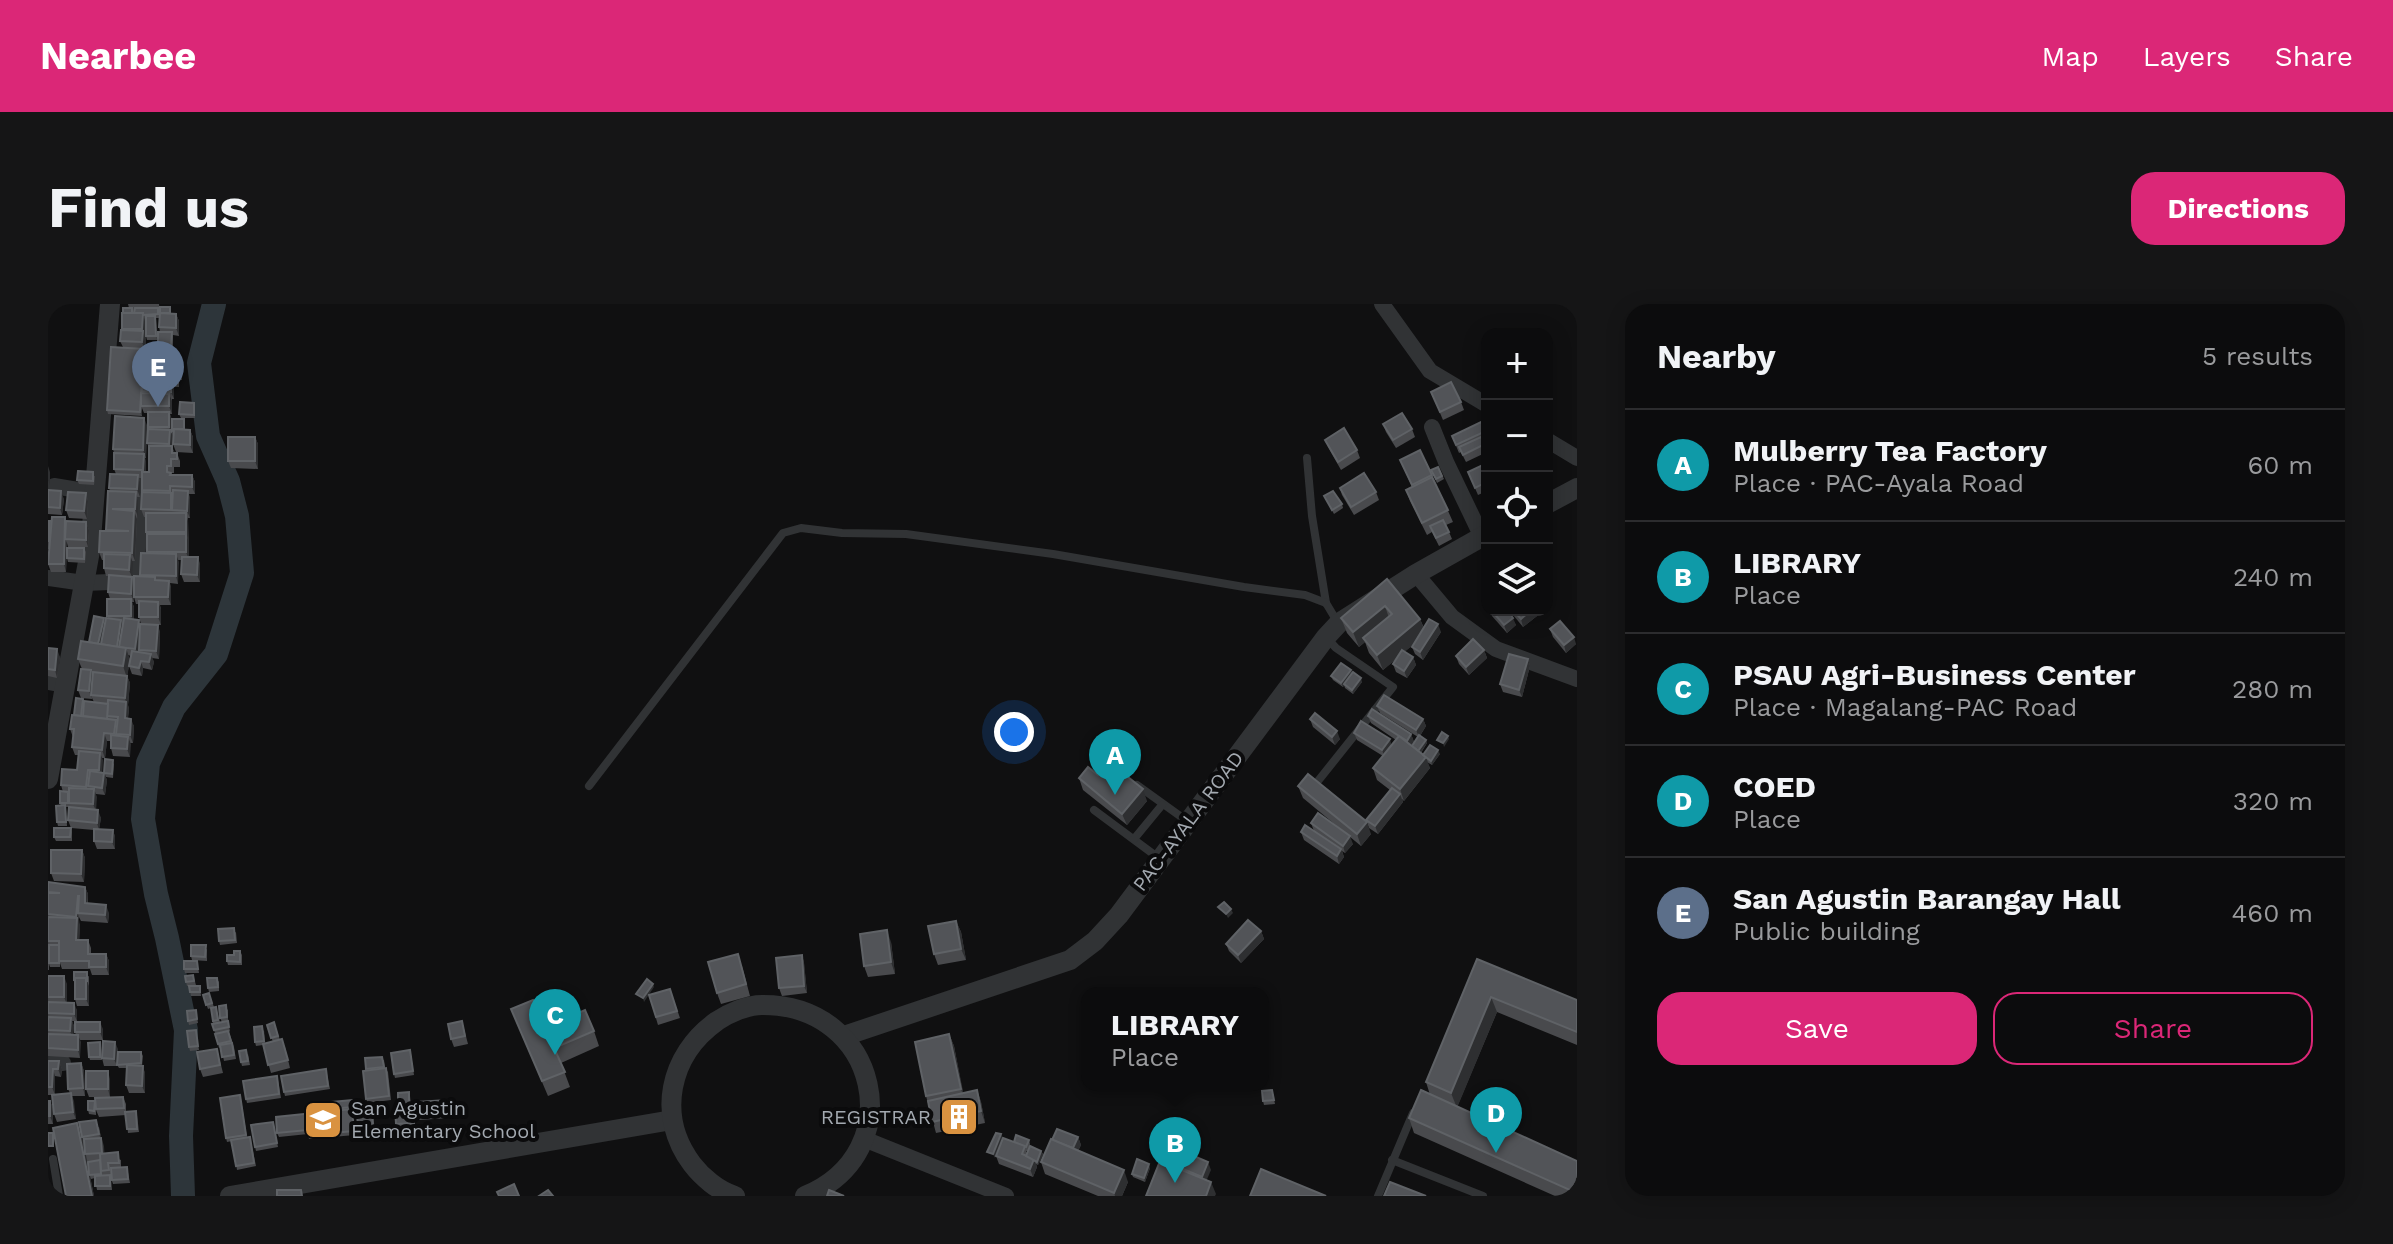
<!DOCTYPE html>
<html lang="en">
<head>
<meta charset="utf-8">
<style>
  body { margin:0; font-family:"Work Sans",sans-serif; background:#151516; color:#f1f3f6 }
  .controls { position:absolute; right:24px; top:24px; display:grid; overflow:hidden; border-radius:16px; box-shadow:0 4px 20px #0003 }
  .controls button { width:72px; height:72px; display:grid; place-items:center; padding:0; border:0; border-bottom:2px solid #2c2c2e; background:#0c0c0d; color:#f1f3f6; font:40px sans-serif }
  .you { position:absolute; left:966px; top:428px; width:28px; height:28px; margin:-20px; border:6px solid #fff; border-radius:50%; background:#1a73e8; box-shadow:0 0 0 12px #1a73e833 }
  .badge { display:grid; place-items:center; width:52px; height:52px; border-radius:50%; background:#db2777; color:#fff; font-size:26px; font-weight:700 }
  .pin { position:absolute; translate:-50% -66px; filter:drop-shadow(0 2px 4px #0008) }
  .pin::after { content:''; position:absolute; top:42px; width:28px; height:24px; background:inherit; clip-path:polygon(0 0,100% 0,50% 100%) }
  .popup { position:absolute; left:1033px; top:683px; width:188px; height:104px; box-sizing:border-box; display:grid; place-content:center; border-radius:16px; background:#0c0c0d; filter:drop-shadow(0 2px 6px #0005); font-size:26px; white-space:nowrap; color:#9a9b9d }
  .popup b { font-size:30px; color:#f1f3f6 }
  .popup::after { content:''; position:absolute; left:50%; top:100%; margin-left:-16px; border:16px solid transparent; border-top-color:#0c0c0d }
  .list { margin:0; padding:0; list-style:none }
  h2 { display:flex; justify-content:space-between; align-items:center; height:104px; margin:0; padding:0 32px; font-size:34px }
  h2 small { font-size:26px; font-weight:400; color:#9a9b9d }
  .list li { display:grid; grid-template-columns:52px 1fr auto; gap:24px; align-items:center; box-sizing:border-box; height:112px; padding:0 32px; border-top:2px solid #2c2c2e }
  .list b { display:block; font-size:30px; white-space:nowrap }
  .list p { margin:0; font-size:26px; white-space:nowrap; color:#9a9b9d }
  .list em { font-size:26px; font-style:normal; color:#9a9b9d }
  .actions { display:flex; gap:16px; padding:24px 32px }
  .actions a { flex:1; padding:18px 0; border:2px solid #db2777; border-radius:24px; text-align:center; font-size:28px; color:#db2777 }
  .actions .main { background:#db2777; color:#fff }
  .icon { flex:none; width:44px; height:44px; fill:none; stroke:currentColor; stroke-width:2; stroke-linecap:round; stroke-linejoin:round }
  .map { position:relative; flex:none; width:1529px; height:892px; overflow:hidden; border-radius:24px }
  header { display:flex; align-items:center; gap:48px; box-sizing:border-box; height:112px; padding:0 40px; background:#db2777; color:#fff }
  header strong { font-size:38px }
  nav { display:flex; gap:44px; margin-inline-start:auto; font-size:28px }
  .intro { display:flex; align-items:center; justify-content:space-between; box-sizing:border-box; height:192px; padding:0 48px }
  h1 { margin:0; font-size:56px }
  .button { padding:20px 36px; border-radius:24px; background:#db2777; color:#fff; font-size:28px; font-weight:700 }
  main { display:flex; gap:48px; padding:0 48px }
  aside { flex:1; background:#0c0c0d; border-radius:24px; box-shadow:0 4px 20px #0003 }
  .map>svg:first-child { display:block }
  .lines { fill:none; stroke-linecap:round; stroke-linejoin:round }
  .river { stroke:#2d353a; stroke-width:24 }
  .service { stroke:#313335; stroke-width:8 }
  .minor { stroke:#313335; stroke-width:16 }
  .tertiary { stroke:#313335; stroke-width:20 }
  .wall { fill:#494a4d; fill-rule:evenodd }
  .shaded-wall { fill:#2e2f31 }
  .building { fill:#525458; stroke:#5f6266; stroke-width:2 }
  .labels { text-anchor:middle; stroke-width:8; stroke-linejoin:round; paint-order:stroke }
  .street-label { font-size:20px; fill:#a3a9b0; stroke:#0b0b0c }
  .poi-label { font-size:20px; fill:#a3a9b0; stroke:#0b0b0c; text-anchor:start }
</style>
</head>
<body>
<header>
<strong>Nearbee</strong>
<nav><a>Map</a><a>Layers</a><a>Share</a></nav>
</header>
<div class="intro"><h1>Find us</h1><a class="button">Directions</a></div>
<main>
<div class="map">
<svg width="1529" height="892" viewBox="0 0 1529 892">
  <rect width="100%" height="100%" fill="#101011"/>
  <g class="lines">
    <path class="river" d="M 135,892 L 133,832 L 138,726 L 119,634 L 108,590 L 95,515 L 100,459 L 126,403 L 168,350 L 194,269 L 189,212 L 180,177 L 160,132 L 151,59 L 166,0"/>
    <g class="service">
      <path d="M 1259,154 L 1264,212 L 1278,299"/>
      <path d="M 1270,477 L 1345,383 L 1288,344 L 1278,333"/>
      <path d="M 1089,481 L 1139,517"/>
      <path d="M 541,482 L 735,229 L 753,224 L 794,229 L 858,230 L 1005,250 L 1196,283 L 1257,291 L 1278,299 L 1290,319"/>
      <path d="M 1046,506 L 1112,555"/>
      <path d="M 1086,535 L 1114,501"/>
      <path d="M 5,855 L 11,892"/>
      <path d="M 1344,856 L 1435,892"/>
      <path d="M 1330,892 L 1365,809"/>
    </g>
    <g class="minor">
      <path d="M 1334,0 L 1382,67 L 1439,101"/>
      <path d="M 1384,123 L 1398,158 L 1434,233"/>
      <path d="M 1499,136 L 1529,154"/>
      <path d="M 6,182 L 48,189"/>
      <path d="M 1368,270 L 1404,313 L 1448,345 L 1529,375"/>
      <path d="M 0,274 L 36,279 L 88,277 L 94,176"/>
      <path d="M 0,378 L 18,381"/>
      <path d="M 0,759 L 15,759"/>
      <path d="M 816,835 L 958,892"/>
    </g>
    <g class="tertiary">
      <path d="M 1499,200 L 1529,184"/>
      <path d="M 0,475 L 42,247 L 62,0"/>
      <path d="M 796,732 L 1022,656 L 1047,637 L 1071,611 L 1278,333 L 1291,319 L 1368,270 L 1439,230"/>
      <path d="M 182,892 L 624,816"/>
      <path d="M 687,892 C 670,887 654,873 644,860 C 608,812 621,751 669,717 C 681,709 699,701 714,701 C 831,700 864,848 757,892"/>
    </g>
  </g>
  <g class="wall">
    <path d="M 80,0 L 111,0 L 112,9 L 123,7 L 123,9 L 128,10 L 131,17 L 131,32 L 125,31 L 125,44 L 127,48 L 127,57 L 131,57 L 134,64 L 134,76 L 131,76 L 131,83 L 126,83 L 126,95 L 124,95 L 124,110 L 122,110 L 124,116 L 136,115 L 137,125 L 142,126 L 145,133 L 145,149 L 128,148 L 125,140 L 124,127 L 124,143 L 127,149 L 129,149 L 132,157 L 132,163 L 126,163 L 126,169 L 123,169 L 123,171 L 144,171 L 147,178 L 147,190 L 141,190 L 142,195 L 142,214 L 140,214 L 141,253 L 150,253 L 152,261 L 152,278 L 136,278 L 133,270 L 134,256 L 130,256 L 130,280 L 122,279 L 123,284 L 123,301 L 112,301 L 113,305 L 113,321 L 105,321 L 110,321 L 112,329 L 111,355 L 104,354 L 106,358 L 104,366 L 95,364 L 94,372 L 84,370 L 81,362 L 83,352 L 80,351 L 82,356 L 79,372 L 82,379 L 80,401 L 81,405 L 80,414 L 86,422 L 85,439 L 82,439 L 82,453 L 65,452 L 63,444 L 63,437 L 59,437 L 57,454 L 54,454 L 54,469 L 56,469 L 59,476 L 57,491 L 48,490 L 48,506 L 53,514 L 51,525 L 65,526 L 67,533 L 67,545 L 49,545 L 46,537 L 46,526 L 23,524 L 20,516 L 21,503 L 18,503 L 19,522 L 10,522 L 9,518 L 13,502 L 12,499 L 15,488 L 13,481 L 29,466 L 30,451 L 27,451 L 24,443 L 25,433 L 22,425 L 36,398 L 46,398 L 44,394 L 44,395 L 33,394 L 30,386 L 34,365 L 30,355 L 56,314 L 57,318 L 60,314 L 59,312 L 62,295 L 60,288 L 61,272 L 58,272 L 56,264 L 56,256 L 54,256 L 51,248 L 59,227 L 62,187 L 61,184 L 68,170 L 66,165 L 66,149 L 65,145 L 99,121 L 98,154 L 97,154 L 98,168 L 101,168 L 101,144 L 99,139 L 101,125 L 100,109 L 96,109 L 94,104 L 94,112 L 60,110 L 59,106 L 75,43 L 72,37 L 74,25 L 81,4 ZM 108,14 L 111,14 L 111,23 L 112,28 L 108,50 L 109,67 L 111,73 L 107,76 L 96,76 L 98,49 L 97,15 L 98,15 L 98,32 L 99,36 L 109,36 ZM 91,174 L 94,174 L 93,205 L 96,213 L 98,213 L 99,249 L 92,271 L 93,273 L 86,279 L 84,273 L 84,257 L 87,257 L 90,196 L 89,193 L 92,193 L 92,178 ZM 86,293 L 88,300 L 91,300 L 91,313 L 93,320 L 92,321 L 86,316 L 86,303 L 84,298 L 86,298 Z"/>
    <path d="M 1383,88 L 1413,98 L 1416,106 L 1395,116 Z"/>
    <path d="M 146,99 L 147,102 L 147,114 L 133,114 L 131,110 Z"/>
    <path d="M 1433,118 L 1439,130 L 1439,136 L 1435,137 L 1439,148 L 1418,158 L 1413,148 L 1411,149 L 1404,132 Z"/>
    <path d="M 1335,120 L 1364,125 L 1367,133 L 1348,144 L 1338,128 Z"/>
    <path d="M 207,133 L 210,140 L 210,165 L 183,164 L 180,157 Z"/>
    <path d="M 1277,136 L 1309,146 L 1312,154 L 1293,166 L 1280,143 Z"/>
    <path d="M 1352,156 L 1384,171 L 1405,218 L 1398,221 L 1404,235 L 1391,242 L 1384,228 L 1379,231 L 1362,197 L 1358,186 L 1364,183 Z"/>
    <path d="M 1439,159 L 1439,187 L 1430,191 L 1420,168 Z"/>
    <path d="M 1390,163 L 1396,175 L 1389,179 L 1383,166 Z"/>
    <path d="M 47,172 L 46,181 L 31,180 L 29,176 Z"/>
    <path d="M 1292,184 L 1328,188 L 1331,196 L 1306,211 L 1294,191 Z"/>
    <path d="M 0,186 L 16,195 L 14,211 L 0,210 Z"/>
    <path d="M 38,189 L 40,197 L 39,215 L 21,214 L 18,206 Z"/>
    <path d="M 1276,192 L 1294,200 L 1295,204 L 1286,210 Z"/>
    <path d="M 17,213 L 18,218 L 38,218 L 41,226 L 40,243 L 20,243 L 19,239 L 18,268 L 3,268 L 0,260 L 2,245 L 0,245 L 0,217 L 2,217 L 4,221 Z"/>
    <path d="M 36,244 L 38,248 L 37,259 L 20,258 L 19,254 Z"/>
    <path d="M 1339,275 L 1372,315 L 1376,324 L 1393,328 L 1375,356 L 1367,350 L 1364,343 L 1366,340 L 1356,348 L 1365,353 L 1368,361 L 1359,374 L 1348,368 L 1345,360 L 1349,354 L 1335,366 L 1321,349 L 1317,338 L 1311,343 L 1299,329 L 1293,314 Z"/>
    <path d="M 1442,306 L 1459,306 L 1468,321 L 1459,329 L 1444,312 Z"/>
    <path d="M 1461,306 L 1487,306 L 1489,312 L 1475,323 Z"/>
    <path d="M 1502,325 L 1528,340 L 1518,349 L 1505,333 Z"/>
    <path d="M 0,344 L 12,353 L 9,374 L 0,372 Z"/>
    <path d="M 1436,346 L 1439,354 L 1421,371 L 1411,360 L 1408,352 Z"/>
    <path d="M 1480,355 L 1482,362 L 1474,393 L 1455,388 L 1452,380 Z"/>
    <path d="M 1303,366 L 1304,370 L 1314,378 L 1305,390 L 1297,384 L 1296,381 L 1295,383 L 1285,376 L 1283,372 Z"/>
    <path d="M 1329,402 L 1375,415 L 1378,422 L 1372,432 L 1378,436 L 1379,439 L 1373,449 L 1375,451 L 1392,450 L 1384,461 L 1379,458 L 1382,464 L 1356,497 L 1354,495 L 1355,498 L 1330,530 L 1321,524 L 1318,516 L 1342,486 L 1329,476 L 1325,464 L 1335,452 L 1309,436 L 1306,429 L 1344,441 L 1348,436 L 1323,419 L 1320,412 L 1363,430 L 1366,438 L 1364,442 L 1370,433 L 1332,409 Z"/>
    <path d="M 1262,415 L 1292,435 L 1287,441 L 1265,423 Z"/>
    <path d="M 66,459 L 65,474 L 58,473 L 56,469 Z"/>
    <path d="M 1031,474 L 1099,497 L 1079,521 L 1035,486 Z"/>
    <path d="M 1250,482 L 1323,530 L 1313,542 L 1255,494 Z"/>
    <path d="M 1263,519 L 1305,540 L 1297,549 L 1294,547 L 1296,553 L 1291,560 L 1256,536 L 1253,528 L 1266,527 Z"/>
    <path d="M 23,524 L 24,528 L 24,537 L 8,537 L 6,533 Z"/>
    <path d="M 34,546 L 37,554 L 36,578 L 6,577 L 3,569 Z"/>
    <path d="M 0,578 L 37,583 L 40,590 L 40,599 L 61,609 L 60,619 L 33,617 L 31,613 L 31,619 L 32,622 L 31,636 L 40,636 L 43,644 L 43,650 L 58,650 L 61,657 L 61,671 L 44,671 L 42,665 L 14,665 L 12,659 L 12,663 L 2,663 L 1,660 L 1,666 L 0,666 Z"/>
    <path d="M 908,617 L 913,628 L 918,656 L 890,661 L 886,650 Z"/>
    <path d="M 1213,627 L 1216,635 L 1193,659 L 1181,647 L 1178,640 Z"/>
    <path d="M 188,628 L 189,639 L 172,641 L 171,637 Z"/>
    <path d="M 843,638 L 847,670 L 820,673 L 816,662 Z"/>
    <path d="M 159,645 L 159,657 L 144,656 L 143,652 Z"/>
    <path d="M 192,647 L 194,651 L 194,661 L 180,661 L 179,657 Z"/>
    <path d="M 754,651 L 756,659 L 759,689 L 734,692 L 731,684 Z"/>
    <path d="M 1429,655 L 1529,696 L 1529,741 L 1449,708 L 1409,803 L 1529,857 L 1529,892 L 1507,892 L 1366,829 L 1361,814 L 1382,791 L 1378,778 Z"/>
    <path d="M 149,657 L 151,669 L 137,669 L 136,665 Z"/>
    <path d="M 694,662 L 702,692 L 673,700 L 669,689 Z"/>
    <path d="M 145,671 L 148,681 L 139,682 L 138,678 Z"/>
    <path d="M 0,672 L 19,680 L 19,699 L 29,706 L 29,717 L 24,717 L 26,722 L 25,730 L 28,731 L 27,728 L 55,725 L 55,736 L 32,736 L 32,754 L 0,752 Z"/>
    <path d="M 41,672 L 41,702 L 29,702 L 27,695 L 26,677 Z"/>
    <path d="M 171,677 L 171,687 L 161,688 L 160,684 Z"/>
    <path d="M 152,682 L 153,692 L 143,692 L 142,688 Z"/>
    <path d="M 622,685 L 632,714 L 610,721 L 601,691 Z"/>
    <path d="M 161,689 L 166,703 L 169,707 L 172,718 L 174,718 L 172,714 L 180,705 L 180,717 L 182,727 L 181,728 L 186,743 L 188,755 L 176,757 L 173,743 L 171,744 L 166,726 L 163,704 L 160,705 L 155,691 Z"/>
    <path d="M 463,705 L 497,723 L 546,727 L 551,742 L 513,759 L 522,783 L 500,792 Z"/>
    <path d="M 148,706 L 150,719 L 141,721 L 140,717 Z"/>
    <path d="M 414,717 L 420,740 L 406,743 L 403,735 Z"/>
    <path d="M 226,718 L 232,736 L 237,743 L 242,764 L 223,769 L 215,741 L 208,742 L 207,738 L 216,726 L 217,740 L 225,738 L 219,721 Z"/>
    <path d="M 148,726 L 151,746 L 142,747 L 141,743 Z"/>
    <path d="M 901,730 L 906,742 L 915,789 L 929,786 L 933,798 L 937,819 L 888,829 L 878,792 Z"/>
    <path d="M 52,738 L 53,742 L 54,756 L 42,756 L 41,753 Z"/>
    <path d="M 70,745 L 69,762 L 56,762 L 54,754 Z"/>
    <path d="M 169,745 L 175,769 L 155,773 L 152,765 Z"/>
    <path d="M 93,748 L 95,752 L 94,762 L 97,769 L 97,789 L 81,789 L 78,781 L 79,764 L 71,764 L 69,761 Z"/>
    <path d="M 200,750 L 202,761 L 194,762 L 193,758 Z"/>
    <path d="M 363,750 L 366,771 L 347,774 L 346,770 Z"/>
    <path d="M 317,754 L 336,756 L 337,764 L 340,768 L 343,796 L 320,799 L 318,795 L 318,766 Z"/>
    <path d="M 0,757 L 11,757 L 14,765 L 13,773 L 7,772 L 7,791 L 0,791 Z"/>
    <path d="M 33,759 L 36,767 L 37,792 L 24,792 L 28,815 L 9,818 L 6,810 L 22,789 L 20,785 Z"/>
    <path d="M 278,765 L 282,785 L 237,792 L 236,788 Z"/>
    <path d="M 62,775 L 62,793 L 41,793 L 38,785 Z"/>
    <path d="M 230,776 L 233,794 L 199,799 L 198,795 Z"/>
    <path d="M 1224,786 L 1227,800 L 1216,801 L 1215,797 Z"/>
    <path d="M 362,792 L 363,801 L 366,805 L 367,823 L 349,824 L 348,820 L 351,802 L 350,799 Z"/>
    <path d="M 75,793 L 78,800 L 78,808 L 89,811 L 91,828 L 80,829 L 78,811 L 51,813 L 48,806 L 48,811 L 41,810 L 40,806 L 47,797 Z"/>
    <path d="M 193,795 L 199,833 L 202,833 L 203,837 L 208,862 L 189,866 L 184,837 L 179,838 L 178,834 Z"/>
    <path d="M 304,796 L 306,807 L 304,807 L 307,831 L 261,835 L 260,830 L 231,833 L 229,829 L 286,807 L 285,805 Z"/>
    <path d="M 0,797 L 2,797 L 5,804 L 5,820 L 0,820 Z"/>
    <path d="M 401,800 L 402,814 L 371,816 L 370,812 Z"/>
    <path d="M 325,812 L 327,826 L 312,827 L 310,823 Z"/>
    <path d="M 29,819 L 34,831 L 51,823 L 56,849 L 73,856 L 73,864 L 79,863 L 82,879 L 65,880 L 63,874 L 64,886 L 49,886 L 47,874 L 43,875 L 42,873 L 46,892 L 18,892 Z"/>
    <path d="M 226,821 L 230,843 L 208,847 L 207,843 Z"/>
    <path d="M 1030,833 L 1033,841 L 1030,847 L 1080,878 L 1074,892 L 1050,892 L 997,870 L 993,858 Z"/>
    <path d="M 981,836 L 982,840 L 980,847 L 978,847 L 979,849 L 993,847 L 995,850 L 990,861 L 988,860 L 989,863 L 985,873 L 951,860 L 948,852 L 966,838 Z"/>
    <path d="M 1102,864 L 1097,878 L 1085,873 L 1084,870 Z"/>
  </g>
  <g class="shaded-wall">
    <path d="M 95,9 L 97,17 L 97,33 L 94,25 Z"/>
    <path d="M 128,10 L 131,17 L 131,32 L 128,24 Z"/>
    <path d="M 95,27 L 98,35 L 97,46 L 94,38 Z"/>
    <path d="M 96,45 L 98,49 L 95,87 L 94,87 L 95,89 L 93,102 L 94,112 L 92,108 Z"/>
    <path d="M 131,57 L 134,64 L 134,76 L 131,68 Z"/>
    <path d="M 123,77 L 126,85 L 126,95 L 123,88 Z"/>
    <path d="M 121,90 L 124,97 L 124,110 L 121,102 Z"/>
    <path d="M 121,108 L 124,116 L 124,131 L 121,123 Z"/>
    <path d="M 96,114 L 99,121 L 98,154 L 95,146 Z"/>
    <path d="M 122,126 L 125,133 L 124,143 L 127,150 L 127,157 L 121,140 Z"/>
    <path d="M 142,126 L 145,133 L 145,149 L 142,141 Z"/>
    <path d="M 207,133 L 210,140 L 210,165 L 207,157 Z"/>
    <path d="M 96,150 L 98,157 L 98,174 L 95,166 Z"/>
    <path d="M 0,162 L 2,168 L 2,181 L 0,176 Z"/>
    <path d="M 90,171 L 92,178 L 92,193 L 89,185 Z"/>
    <path d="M 144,171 L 147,178 L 147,190 L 144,183 Z"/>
    <path d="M 13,187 L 16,195 L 14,211 L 12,204 Z"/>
    <path d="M 140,187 L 142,195 L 142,214 L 139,207 Z"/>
    <path d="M 88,188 L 90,196 L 90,213 L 87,205 Z"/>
    <path d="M 38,189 L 40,197 L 39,215 L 36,207 Z"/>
    <path d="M 86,207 L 89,215 L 87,257 L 84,249 Z"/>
    <path d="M 138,209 L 140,217 L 140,236 L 138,228 Z"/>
    <path d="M 17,213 L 19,221 L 17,235 L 19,239 L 18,268 L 16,260 Z"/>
    <path d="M 38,218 L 41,226 L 40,243 L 38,236 Z"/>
    <path d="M 138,230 L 141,238 L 141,256 L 138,248 Z"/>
    <path d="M 128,250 L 131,258 L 130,280 L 128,272 Z"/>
    <path d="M 82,251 L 85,259 L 84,273 L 87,281 L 86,298 L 83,290 L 84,273 L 81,266 Z"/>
    <path d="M 150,253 L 152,261 L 152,278 L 149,271 Z"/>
    <path d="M 121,277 L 123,284 L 123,301 L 120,293 Z"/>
    <path d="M 83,295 L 86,303 L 86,319 L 83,312 Z"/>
    <path d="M 110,298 L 113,305 L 113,321 L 110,313 Z"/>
    <path d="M 1337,302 L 1342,317 L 1315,334 L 1317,338 L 1311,343 L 1305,328 Z"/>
    <path d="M 1483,306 L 1487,306 L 1489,312 L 1475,323 L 1473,315 Z"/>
    <path d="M 56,314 L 58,321 L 55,340 L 50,340 Z"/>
    <path d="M 1465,314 L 1468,321 L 1459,329 L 1456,321 Z"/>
    <path d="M 1372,315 L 1378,330 L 1335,366 L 1329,351 Z"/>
    <path d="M 73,316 L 76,324 L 72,345 L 69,343 Z"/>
    <path d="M 91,316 L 94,324 L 90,353 L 87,345 Z"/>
    <path d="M 1390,320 L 1393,328 L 1375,356 L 1372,348 Z"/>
    <path d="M 110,321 L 112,329 L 111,355 L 108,347 Z"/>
    <path d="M 1526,333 L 1528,340 L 1518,349 L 1516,341 Z"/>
    <path d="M 78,344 L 82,356 L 79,374 L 75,362 Z"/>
    <path d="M 9,345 L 12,353 L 9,374 L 7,366 Z"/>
    <path d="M 1436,346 L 1439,354 L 1421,371 L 1418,363 Z"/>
    <path d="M 103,350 L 106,358 L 104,366 L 101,358 Z"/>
    <path d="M 1365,353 L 1368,361 L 1359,374 L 1356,367 Z"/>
    <path d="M 1480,355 L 1482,362 L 1474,393 L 1471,386 Z"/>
    <path d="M 93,357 L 95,364 L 94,372 L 91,364 Z"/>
    <path d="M 43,366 L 46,374 L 43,391 L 44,395 L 41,387 Z"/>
    <path d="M 1303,366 L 1304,370 L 1295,383 L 1293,379 Z"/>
    <path d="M 79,372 L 82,379 L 80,401 L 81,405 L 79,422 L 77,414 L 78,398 L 77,394 Z"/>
    <path d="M 1313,374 L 1314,378 L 1305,390 L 1304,386 Z"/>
    <path d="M 83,415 L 86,422 L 85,439 L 82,431 Z"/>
    <path d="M 1375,415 L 1378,422 L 1371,433 L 1368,426 Z"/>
    <path d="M 1289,427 L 1292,435 L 1287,441 L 1284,433 Z"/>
    <path d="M 56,429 L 59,437 L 57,454 L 54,446 Z"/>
    <path d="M 1363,430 L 1366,438 L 1361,445 L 1359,437 Z"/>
    <path d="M 1400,432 L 1401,435 L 1396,443 L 1395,439 Z"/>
    <path d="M 80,433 L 83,440 L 82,453 L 79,445 Z"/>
    <path d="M 1342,435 L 1344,443 L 1337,454 L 1334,446 Z"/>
    <path d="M 1378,436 L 1379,439 L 1371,451 L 1370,447 Z"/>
    <path d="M 1390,446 L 1392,450 L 1384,461 L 1383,457 Z"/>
    <path d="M 52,449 L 55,456 L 54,474 L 51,466 Z"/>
    <path d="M 1378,453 L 1382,464 L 1356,497 L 1352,485 Z"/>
    <path d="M 56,469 L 59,476 L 57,491 L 54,484 Z"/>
    <path d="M 46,485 L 49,493 L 48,507 L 45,500 Z"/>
    <path d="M 1095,485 L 1099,497 L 1079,521 L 1074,510 Z"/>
    <path d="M 1352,490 L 1355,498 L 1330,530 L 1327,522 Z"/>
    <path d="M 50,506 L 53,514 L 51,526 L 49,519 Z"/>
    <path d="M 1319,518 L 1323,530 L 1313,542 L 1309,530 Z"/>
    <path d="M 65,526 L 67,533 L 67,545 L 64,538 Z"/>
    <path d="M 1302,532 L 1305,540 L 1297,549 L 1295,542 Z"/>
    <path d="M 1293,545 L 1296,553 L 1291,560 L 1289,552 Z"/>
    <path d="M 34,546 L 37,554 L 36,578 L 33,570 Z"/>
    <path d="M 37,583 L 40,590 L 39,607 L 37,599 Z"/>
    <path d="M 30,592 L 32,599 L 30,609 L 32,622 L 31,644 L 28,636 L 29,616 L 28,613 Z"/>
    <path d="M 58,601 L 61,609 L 60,619 L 57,611 Z"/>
    <path d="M 1183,605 L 1185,609 L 1180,614 L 1178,610 Z"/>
    <path d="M 908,617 L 913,628 L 918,656 L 913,645 Z"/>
    <path d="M 839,626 L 843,638 L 847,670 L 843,658 Z"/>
    <path d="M 1213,627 L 1216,635 L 1193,659 L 1190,651 Z"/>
    <path d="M 58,650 L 61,657 L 61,671 L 58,663 Z"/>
    <path d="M 754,651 L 756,659 L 759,689 L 756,682 Z"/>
    <path d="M 16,672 L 19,680 L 19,701 L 16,693 Z"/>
    <path d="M 38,674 L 41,682 L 41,702 L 38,695 Z"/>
    <path d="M 605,680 L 606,683 L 596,698 L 595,694 Z"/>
    <path d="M 1443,693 L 1449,708 L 1409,804 L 1403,789 Z"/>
    <path d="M 26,699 L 29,706 L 29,717 L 26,710 Z"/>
    <path d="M 23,714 L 26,722 L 25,735 L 22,727 Z"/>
    <path d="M 52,718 L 55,725 L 55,736 L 52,728 Z"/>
    <path d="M 901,730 L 906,742 L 917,797 L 913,785 Z"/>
    <path d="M 30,731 L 33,738 L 32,754 L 30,746 Z"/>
    <path d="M 67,738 L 70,745 L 69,762 L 66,755 Z"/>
    <path d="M 11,757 L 14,765 L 13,773 L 10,765 Z"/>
    <path d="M 33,759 L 36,767 L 37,792 L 35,784 Z"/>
    <path d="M 95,762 L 97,769 L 97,789 L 94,782 Z"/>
    <path d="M 5,765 L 7,772 L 7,791 L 4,783 Z"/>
    <path d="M 60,767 L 62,775 L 62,793 L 60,785 Z"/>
    <path d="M 929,786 L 933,798 L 937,819 L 933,807 Z"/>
    <path d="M 23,789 L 26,797 L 28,815 L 25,808 Z"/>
    <path d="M 2,797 L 5,804 L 5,820 L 2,812 Z"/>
    <path d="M 48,816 L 56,842 L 57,857 L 54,849 L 53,837 Z"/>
    <path d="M 29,819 L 34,831 L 46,892 L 44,892 Z"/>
    <path d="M 953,830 L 955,834 L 947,854 L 945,850 Z"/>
    <path d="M 1030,833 L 1033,841 L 1027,853 L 1025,845 Z"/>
    <path d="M 993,847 L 995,850 L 990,861 L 989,858 Z"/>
    <path d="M 986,855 L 989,863 L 985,873 L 982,865 Z"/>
    <path d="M 1160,858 L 1163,866 L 1157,880 L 1154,873 Z"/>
    <path d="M 1101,860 L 1102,864 L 1097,878 L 1096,874 Z"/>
    <path d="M 1076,866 L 1080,878 L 1074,892 L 1067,892 L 1066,889 Z"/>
    <path d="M 1529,876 L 1529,892 L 1526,892 L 1524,887 Z"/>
    <path d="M 1163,878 L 1168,890 L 1167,892 L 1158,892 Z"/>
  </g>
  <g class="building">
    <rect x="112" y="3" width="10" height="6"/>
    <rect x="75" y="4" width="9" height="5"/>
    <path d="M 87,4 L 110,4 L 110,10 L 95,11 L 95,9 L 86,9 Z"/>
    <path d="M 74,9 L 95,9 L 94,25 L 74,25 Z"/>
    <path d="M 112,9 L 128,10 L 128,24 L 111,23 Z"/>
    <path d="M 98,12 L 107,12 L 108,32 L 98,32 Z"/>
    <path d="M 73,26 L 95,27 L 94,38 L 72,37 Z"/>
    <path d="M 110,28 L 124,28 L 123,42 L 110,42 Z"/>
    <path d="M 63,43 L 96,45 L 92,108 L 59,106 Z"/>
    <path d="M 108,44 L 125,44 L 125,50 L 125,48 L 109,48 L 108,50 Z"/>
    <path d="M 109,48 L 125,48 L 125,57 L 131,57 L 131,68 L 109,67 Z"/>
    <path d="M 107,73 L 130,73 L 130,79 L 123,79 L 123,77 L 107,76 Z"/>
    <path d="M 95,76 L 123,77 L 123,88 L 94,87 Z"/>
    <path d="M 1403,78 L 1413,98 L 1392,108 L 1383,88 Z"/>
    <path d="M 93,89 L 121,90 L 121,102 L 93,102 Z"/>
    <path d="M 132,98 L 146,99 L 146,111 L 131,110 Z"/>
    <rect x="100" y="108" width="21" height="15"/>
    <path d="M 1354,109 L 1364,125 L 1345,136 L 1335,120 Z"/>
    <path d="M 67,112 L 96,114 L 95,146 L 65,145 Z"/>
    <path d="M 124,115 L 136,115 L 136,125 L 126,125 L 124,127 Z"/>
    <path d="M 1433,118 L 1438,127 L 1408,141 L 1404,132 Z"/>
    <path d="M 1296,124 L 1309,146 L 1290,158 L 1277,136 Z"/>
    <path d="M 100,125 L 122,126 L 121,140 L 99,139 Z"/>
    <path d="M 126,125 L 142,126 L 142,141 L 125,140 Z"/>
    <rect x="180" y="133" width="27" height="24"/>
    <path d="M 1433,133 L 1437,140 L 1415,151 L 1411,143 Z"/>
    <path d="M 101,142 L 124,142 L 124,149 L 129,149 L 129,155 L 123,155 L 123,162 L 119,162 L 119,168 L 123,169 L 122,171 L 144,171 L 144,183 L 122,182 L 122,187 L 94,186 L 94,168 L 101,168 Z"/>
    <path d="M 1372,146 L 1384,171 L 1364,181 L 1352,156 Z"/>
    <path d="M 66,149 L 96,150 L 95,166 L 66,165 Z"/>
    <path d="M 1439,159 L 1439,178 L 1427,184 L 1420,168 Z"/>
    <path d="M 1390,163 L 1394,172 L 1388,175 L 1383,166 Z"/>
    <path d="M 30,167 L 45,168 L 45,177 L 29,176 Z"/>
    <path d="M 1316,169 L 1328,188 L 1303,203 L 1292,184 Z"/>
    <path d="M 62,170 L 90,171 L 89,185 L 61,184 Z"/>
    <path d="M 1384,173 L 1400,206 L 1374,219 L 1358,186 Z"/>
    <path d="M 0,186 L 13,187 L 12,204 L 0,203 Z"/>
    <path d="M 125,186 L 140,187 L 139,207 L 124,206 Z"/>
    <path d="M 60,187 L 88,188 L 87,205 L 64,205 L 86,207 L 84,249 L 51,248 L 52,227 L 81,227 L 58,226 Z"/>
    <path d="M 1285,187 L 1294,200 L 1284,206 L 1276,192 Z"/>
    <path d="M 20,188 L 38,189 L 36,207 L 18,206 Z"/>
    <path d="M 94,188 L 123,189 L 123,206 L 93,205 Z"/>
    <rect x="98" y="209" width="40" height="19"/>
    <path d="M 4,213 L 17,213 L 16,260 L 0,260 Z"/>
    <path d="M 1395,216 L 1401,228 L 1388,234 L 1382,222 Z"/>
    <path d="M 0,217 L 2,217 L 1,237 L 0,237 Z"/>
    <path d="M 18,217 L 38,218 L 38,236 L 17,235 Z"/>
    <rect x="99" y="230" width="39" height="18"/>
    <path d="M 19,244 L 36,244 L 36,255 L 19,254 Z"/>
    <path d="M 93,249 L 128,250 L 128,272 L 92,271 Z"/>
    <path d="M 56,250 L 82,251 L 81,266 L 56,264 Z"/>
    <path d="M 134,253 L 150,253 L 149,271 L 133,270 Z"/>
    <path d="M 61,271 L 84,273 L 83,290 L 60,288 Z"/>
    <path d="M 86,272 L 107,273 L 107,276 L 121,277 L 120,293 L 86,293 Z"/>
    <path d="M 1339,275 L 1372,315 L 1329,351 L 1315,334 L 1344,310 L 1337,302 L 1305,328 L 1293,314 Z"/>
    <rect x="59" y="295" width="24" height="17"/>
    <path d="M 91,297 L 110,298 L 110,313 L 91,313 Z"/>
    <path d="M 1443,306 L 1459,306 L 1465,314 L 1456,321 Z"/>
    <path d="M 1465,306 L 1483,306 L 1473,315 Z"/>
    <path d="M 46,312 L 56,314 L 50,340 L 41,338 Z"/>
    <path d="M 58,314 L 73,316 L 69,343 L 53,340 Z"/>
    <path d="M 76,314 L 91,316 L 87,345 L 71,343 Z"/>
    <path d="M 1381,315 L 1390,320 L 1372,348 L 1364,343 Z"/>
    <path d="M 1512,317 L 1526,333 L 1516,341 L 1502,325 Z"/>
    <path d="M 92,320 L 110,321 L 108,347 L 91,346 Z"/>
    <path d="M 1425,335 L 1436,346 L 1418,363 L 1408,352 Z"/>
    <path d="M 33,337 L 78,344 L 75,362 L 30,355 Z"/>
    <path d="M 0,344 L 9,345 L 7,366 L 0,365 Z"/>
    <path d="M 1354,346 L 1365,353 L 1356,367 L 1345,360 Z"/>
    <path d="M 84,347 L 103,350 L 101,358 L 93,357 L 91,364 L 81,362 Z"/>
    <path d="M 1461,350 L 1480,355 L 1471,386 L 1452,380 Z"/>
    <path d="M 1293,359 L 1303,366 L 1293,379 L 1283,372 Z"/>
    <path d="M 33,365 L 43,366 L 41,387 L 30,386 Z"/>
    <path d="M 45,368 L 79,372 L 77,394 L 43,391 Z"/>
    <path d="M 1305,368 L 1313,374 L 1304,386 L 1296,380 Z"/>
    <path d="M 1336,391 L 1375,415 L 1368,426 L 1329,402 Z"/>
    <path d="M 28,394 L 35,395 L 33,412 L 26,411 Z"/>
    <path d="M 60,396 L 78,398 L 77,414 L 83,415 L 82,431 L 68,430 L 70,413 L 59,412 Z"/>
    <path d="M 36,397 L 60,400 L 59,415 L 35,412 Z"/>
    <path d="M 1324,405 L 1363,430 L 1359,437 L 1320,412 Z"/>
    <path d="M 1267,409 L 1289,427 L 1284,433 L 1262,415 Z"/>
    <path d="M 24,411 L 68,416 L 66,430 L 56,429 L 54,446 L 24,443 L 26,425 L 22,425 Z"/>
    <path d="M 1313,417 L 1342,435 L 1334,446 L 1306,429 Z"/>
    <path d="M 1394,428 L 1400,432 L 1395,439 L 1389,436 Z"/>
    <path d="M 63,431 L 80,433 L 79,445 L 63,444 Z"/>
    <path d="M 1371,431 L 1378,436 L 1370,447 L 1364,442 Z"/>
    <path d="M 1351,432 L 1378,453 L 1352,485 L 1325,464 Z"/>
    <path d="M 1382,441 L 1390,446 L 1383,457 L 1375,451 Z"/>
    <path d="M 31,447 L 52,449 L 51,466 L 40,466 L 38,483 L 13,481 L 14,465 L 29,466 Z"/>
    <path d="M 57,455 L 65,456 L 64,470 L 56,469 Z"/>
    <path d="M 1061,458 L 1095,485 L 1074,510 L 1031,474 L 1040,463 L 1050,471 Z"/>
    <path d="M 42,467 L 56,469 L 54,484 L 40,482 Z"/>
    <path d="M 1260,470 L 1319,518 L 1309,530 L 1250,482 Z"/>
    <path d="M 21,484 L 46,485 L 45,500 L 21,499 Z"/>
    <path d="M 1344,484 L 1352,490 L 1327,522 L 1318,516 Z"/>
    <path d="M 12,487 L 20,488 L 20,499 L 12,499 Z"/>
    <path d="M 17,501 L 18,518 L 9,518 L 8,502 Z"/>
    <path d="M 21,503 L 50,506 L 49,519 L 20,516 Z"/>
    <path d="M 1270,509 L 1302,532 L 1295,542 L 1263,519 Z"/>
    <path d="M 1257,521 L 1293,545 L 1289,552 L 1253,528 Z"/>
    <path d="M 6,524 L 23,524 L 22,533 L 6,533 Z"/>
    <path d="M 46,525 L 65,526 L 64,538 L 46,537 Z"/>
    <path d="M 3,546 L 34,546 L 33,570 L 3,569 Z"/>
    <path d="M 0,578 L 37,583 L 37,599 L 58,601 L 57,611 L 30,609 L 31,592 L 30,592 L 28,613 L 0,610 L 0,589 L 12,589 L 0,588 Z"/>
    <path d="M 1176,598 L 1183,605 L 1178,610 L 1170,603 Z"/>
    <path d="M 0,613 L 29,614 L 28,636 L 40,636 L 40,650 L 58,650 L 58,663 L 41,663 L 41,657 L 11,657 L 11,637 L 0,637 Z"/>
    <path d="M 1200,616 L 1213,627 L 1190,651 L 1178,640 Z"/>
    <path d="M 908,617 L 913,645 L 886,650 L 880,622 Z"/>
    <path d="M 186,624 L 187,636 L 171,637 L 170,625 Z"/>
    <path d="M 839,626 L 843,658 L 816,662 L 812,630 Z"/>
    <rect x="1" y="641" width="10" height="18"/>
    <path d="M 143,641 L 158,641 L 157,653 L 143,652 Z"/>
    <path d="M 186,647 L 192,647 L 192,658 L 179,657 L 179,651 L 186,651 Z"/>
    <path d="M 690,650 L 698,680 L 669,689 L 660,658 Z"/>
    <path d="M 754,651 L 756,682 L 731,684 L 728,654 Z"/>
    <path d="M 1429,655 L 1529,696 L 1529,728 L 1443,693 L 1403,789 L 1378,778 Z"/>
    <path d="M 136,657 L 149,657 L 150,665 L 136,665 Z"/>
    <path d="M 26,668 L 39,668 L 39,677 L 38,677 L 38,674 L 27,674 L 26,677 Z"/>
    <path d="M 145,671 L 146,677 L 138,678 L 137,672 Z"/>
    <rect x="0" y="672" width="16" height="21"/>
    <rect x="27" y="674" width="11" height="21"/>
    <path d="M 159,674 L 169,674 L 170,683 L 160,684 Z"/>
    <path d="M 599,675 L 605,680 L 595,694 L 588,690 Z"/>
    <path d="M 141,682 L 152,682 L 152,688 L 142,688 Z"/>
    <path d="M 622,685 L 629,707 L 608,713 L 601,691 Z"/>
    <path d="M 161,689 L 164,699 L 158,701 L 155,691 Z"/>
    <path d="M 485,696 L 497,723 L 537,706 L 546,727 L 506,744 L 517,768 L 494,777 L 463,705 Z"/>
    <path d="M 0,698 L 26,699 L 26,710 L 0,709 Z"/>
    <path d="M 178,701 L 179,713 L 172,714 L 171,702 Z"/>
    <path d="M 168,703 L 170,716 L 165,717 L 163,704 Z"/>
    <path d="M 148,706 L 149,715 L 140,717 L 139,707 Z"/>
    <path d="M 0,713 L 23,714 L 22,727 L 0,726 Z"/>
    <path d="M 180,717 L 181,723 L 166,726 L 164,720 Z"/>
    <path d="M 414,717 L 417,732 L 403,735 L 400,720 Z"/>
    <rect x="27" y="718" width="25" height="10"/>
    <path d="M 226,718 L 230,732 L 223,734 L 219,721 Z"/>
    <path d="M 214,722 L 216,737 L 207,738 L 206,723 Z"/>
    <path d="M 148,726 L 150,742 L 141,743 L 139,727 Z"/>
    <path d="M 180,727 L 183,737 L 170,740 L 167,730 Z"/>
    <path d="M 0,730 L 30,731 L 30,746 L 0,744 Z"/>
    <path d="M 901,730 L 913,785 L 878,792 L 867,738 Z"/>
    <path d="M 234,735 L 240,756 L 220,761 L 215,740 Z"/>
    <path d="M 55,737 L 67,738 L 66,755 L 54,754 Z"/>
    <path d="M 52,738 L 52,753 L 41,753 L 40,739 Z"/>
    <path d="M 184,739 L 186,751 L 174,753 L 172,741 Z"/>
    <path d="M 169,745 L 172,761 L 152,765 L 149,748 Z"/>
    <path d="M 198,746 L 200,757 L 193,758 L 191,747 Z"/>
    <path d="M 362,746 L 365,767 L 346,770 L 343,749 Z"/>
    <path d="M 70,748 L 93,748 L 93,759 L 69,761 Z"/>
    <path d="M 334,753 L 336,763 L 318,765 L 317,754 Z"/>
    <path d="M 0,757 L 11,757 L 10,765 L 5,765 L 4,783 L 0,783 Z"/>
    <path d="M 33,759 L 35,784 L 20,785 L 19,760 Z"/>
    <path d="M 79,761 L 95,762 L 94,782 L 78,781 Z"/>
    <path d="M 338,764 L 341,792 L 318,795 L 315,767 Z"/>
    <path d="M 278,765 L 280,782 L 236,788 L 233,772 Z"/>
    <rect x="38" y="767" width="22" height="18"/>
    <path d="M 229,772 L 231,790 L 198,795 L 195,777 Z"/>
    <path d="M 929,786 L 933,807 L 884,818 L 880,797 Z"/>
    <path d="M 1224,786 L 1226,796 L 1215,797 L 1214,787 Z"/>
    <path d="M 1373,786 L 1529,857 L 1529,876 L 1524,887 L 1361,814 Z"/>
    <path d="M 361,788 L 361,799 L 350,799 L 350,789 Z"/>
    <path d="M 23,789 L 25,808 L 6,810 L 4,791 Z"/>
    <path d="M 192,791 L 198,831 L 178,834 L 172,794 Z"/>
    <path d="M 75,793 L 76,804 L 48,805 L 47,794 Z"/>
    <path d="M 304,796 L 304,803 L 285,805 L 284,798 Z"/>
    <path d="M 399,796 L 400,810 L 370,812 L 369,798 Z"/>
    <rect x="0" y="797" width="2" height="15"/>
    <path d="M 40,797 L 47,797 L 46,807 L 40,806 Z"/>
    <path d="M 365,801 L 366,819 L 348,820 L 347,802 Z"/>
    <path d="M 304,805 L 306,827 L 260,831 L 259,826 L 229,829 L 228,813 Z"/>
    <path d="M 88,807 L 89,825 L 79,825 L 77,808 Z"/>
    <path d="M 324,808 L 325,822 L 310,823 L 309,809 Z"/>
    <path d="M 48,816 L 51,830 L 34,833 L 31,818 Z"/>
    <path d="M 225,818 L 229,839 L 207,843 L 203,821 Z"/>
    <path d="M 29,819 L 44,892 L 18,892 L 5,824 Z"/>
    <path d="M 1009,825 L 1030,833 L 1025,844 L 1004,836 Z"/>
    <rect x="0" y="829" width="5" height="13"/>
    <path d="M 948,829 L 953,830 L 945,850 L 939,848 Z"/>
    <path d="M 968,831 L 981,836 L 978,843 L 966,838 Z"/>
    <path d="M 202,833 L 206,859 L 188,862 L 183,836 Z"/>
    <path d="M 53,834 L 54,849 L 37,850 L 36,835 Z"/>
    <path d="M 955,834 L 977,842 L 974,850 L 986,855 L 982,865 L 948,852 Z"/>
    <path d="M 1003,835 L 1076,866 L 1066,889 L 993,858 Z"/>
    <path d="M 982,842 L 993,847 L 989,858 L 978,852 Z"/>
    <path d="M 1134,847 L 1160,858 L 1154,873 L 1128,862 Z"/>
    <path d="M 70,848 L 71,859 L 60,859 L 61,866 L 53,867 L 52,850 Z"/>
    <path d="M 1089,855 L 1101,860 L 1096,874 L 1084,870 Z"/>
    <path d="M 52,856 L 53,870 L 41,871 L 40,858 Z"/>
    <path d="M 1112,857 L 1163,878 L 1158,892 L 1098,892 Z"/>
    <path d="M 79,863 L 80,875 L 64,876 L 63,864 Z"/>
    <path d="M 1213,865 L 1278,892 L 1202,892 Z"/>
    <path d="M 62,871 L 62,882 L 47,882 L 47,872 Z"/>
    <path d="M 1342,878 L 1378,892 L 1336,892 Z"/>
    <path d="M 466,880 L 471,892 L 451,892 L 449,888 Z"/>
    <path d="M 229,886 L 253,886 L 254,892 L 229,892 Z"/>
    <path d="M 500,886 L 505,892 L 491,892 Z"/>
    <path d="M 781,886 L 796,892 L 779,892 Z"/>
  </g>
  <defs>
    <symbol id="building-square" viewBox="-11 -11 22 22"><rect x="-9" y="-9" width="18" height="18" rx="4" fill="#d99240" stroke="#0b0b0c"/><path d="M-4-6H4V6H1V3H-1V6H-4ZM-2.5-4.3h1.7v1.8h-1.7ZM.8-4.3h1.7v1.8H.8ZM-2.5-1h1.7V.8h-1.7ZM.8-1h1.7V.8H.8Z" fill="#fff"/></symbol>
    <symbol id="school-square" viewBox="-11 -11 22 22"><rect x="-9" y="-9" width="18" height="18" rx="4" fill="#d99240" stroke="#0b0b0c"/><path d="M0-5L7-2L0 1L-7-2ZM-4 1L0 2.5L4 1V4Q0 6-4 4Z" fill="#fff"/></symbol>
  </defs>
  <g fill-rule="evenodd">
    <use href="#building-square" x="889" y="791" width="44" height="44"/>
    <use href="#school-square" x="253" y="794" width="44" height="44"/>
  </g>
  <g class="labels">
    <g class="street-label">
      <text transform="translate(1140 517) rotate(-53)" y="7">PAC-AYALA ROAD</text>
    </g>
    <g class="poi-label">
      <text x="303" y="811">San Agustin<tspan x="303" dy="23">Elementary School</tspan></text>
      <text x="883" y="820" text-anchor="end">REGISTRAR</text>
    </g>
  </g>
</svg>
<div class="controls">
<button>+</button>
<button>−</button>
<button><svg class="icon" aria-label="locate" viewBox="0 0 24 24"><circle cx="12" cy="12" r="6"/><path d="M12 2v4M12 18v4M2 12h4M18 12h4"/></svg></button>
<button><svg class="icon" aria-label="layers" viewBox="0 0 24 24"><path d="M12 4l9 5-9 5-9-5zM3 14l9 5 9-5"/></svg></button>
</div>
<div class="you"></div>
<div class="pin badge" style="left:1067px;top:491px;background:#0f9aa8">A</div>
<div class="pin badge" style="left:1127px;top:879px;background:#0f9aa8">B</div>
<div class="popup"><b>LIBRARY</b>Place</div>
<div class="pin badge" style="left:507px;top:751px;background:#0f9aa8">C</div>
<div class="pin badge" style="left:1448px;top:849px;background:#0f9aa8">D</div>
<div class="pin badge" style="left:110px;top:103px;background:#5c6f8a">E</div>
</div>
<aside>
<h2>Nearby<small>5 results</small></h2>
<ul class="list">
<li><span class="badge" style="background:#0f9aa8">A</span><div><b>Mulberry Tea Factory</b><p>Place · PAC-Ayala Road</p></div><em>60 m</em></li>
<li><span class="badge" style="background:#0f9aa8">B</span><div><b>LIBRARY</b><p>Place</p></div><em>240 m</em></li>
<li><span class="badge" style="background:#0f9aa8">C</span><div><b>PSAU Agri-Business Center</b><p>Place · Magalang-PAC Road</p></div><em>280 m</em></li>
<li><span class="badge" style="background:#0f9aa8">D</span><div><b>COED</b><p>Place</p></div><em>320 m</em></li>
<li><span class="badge" style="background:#5c6f8a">E</span><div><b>San Agustin Barangay Hall</b><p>Public building</p></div><em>460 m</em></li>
</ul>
<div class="actions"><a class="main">Save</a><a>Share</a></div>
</aside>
</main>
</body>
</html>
